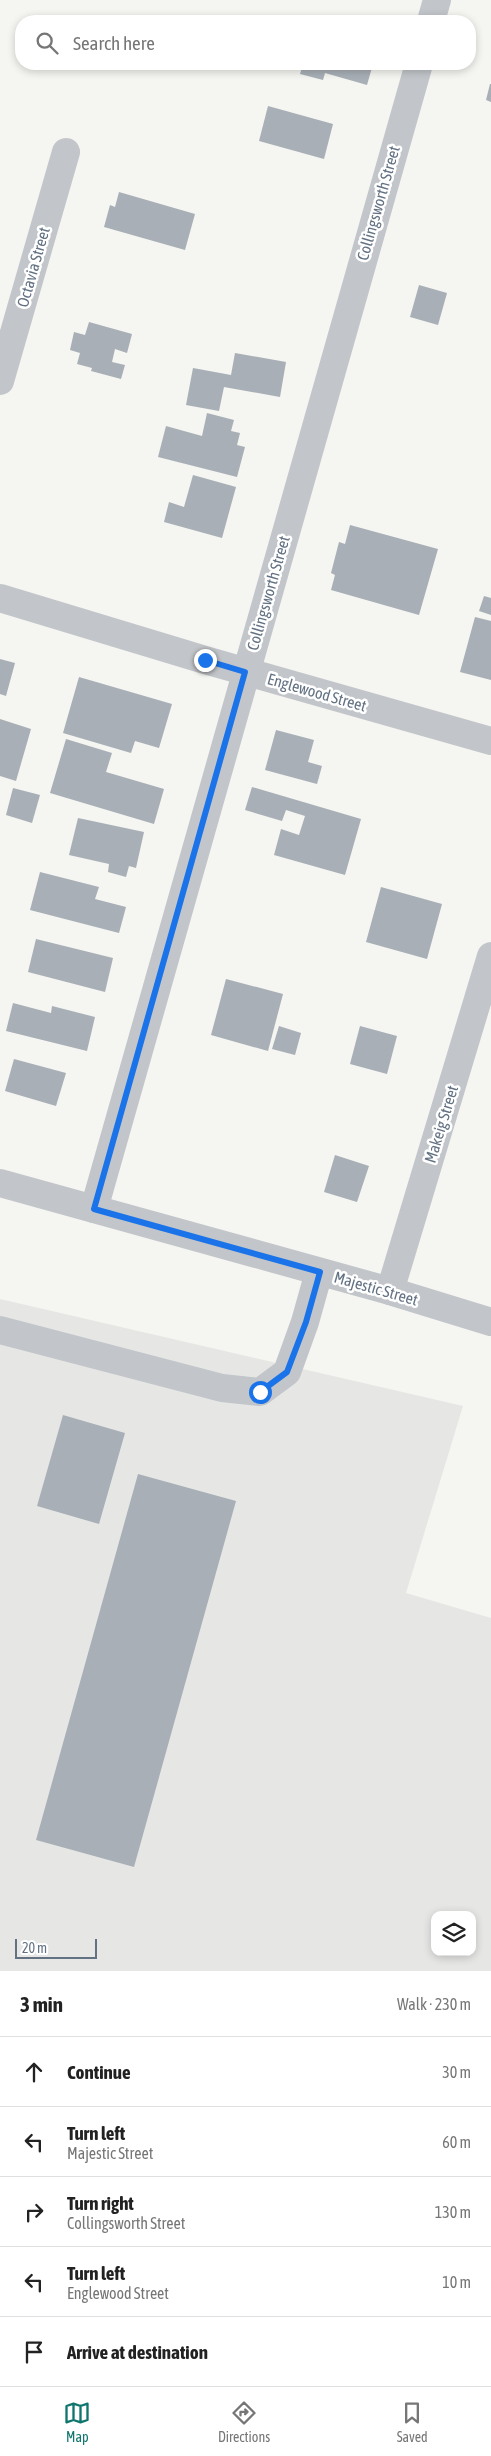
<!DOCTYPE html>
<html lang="en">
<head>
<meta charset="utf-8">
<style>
  body { margin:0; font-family:"Asap Condensed",sans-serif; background:#f6f6f6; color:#222 }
  .controls { position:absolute; right:15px; bottom:15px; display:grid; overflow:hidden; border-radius:10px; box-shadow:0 2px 8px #0003 }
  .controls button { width:45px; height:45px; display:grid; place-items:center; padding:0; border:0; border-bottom:1px solid #e0e0e0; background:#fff; color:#222; font:25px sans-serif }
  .scale { position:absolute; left:15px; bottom:12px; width:82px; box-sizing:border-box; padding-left:5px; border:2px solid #637283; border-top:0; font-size:14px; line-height:18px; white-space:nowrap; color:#637283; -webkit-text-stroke:4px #fff; paint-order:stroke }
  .stop { position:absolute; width:15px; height:15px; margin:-11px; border:4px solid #1a73e8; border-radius:50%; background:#fff }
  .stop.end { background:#1a73e8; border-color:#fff; box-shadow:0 1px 5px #0008 }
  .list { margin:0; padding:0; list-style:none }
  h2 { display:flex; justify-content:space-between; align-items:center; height:65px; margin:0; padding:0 20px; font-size:21px }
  h2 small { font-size:16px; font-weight:400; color:#767676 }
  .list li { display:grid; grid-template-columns:32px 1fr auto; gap:15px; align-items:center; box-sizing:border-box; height:70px; padding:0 20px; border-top:1px solid #e0e0e0 }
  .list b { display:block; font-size:19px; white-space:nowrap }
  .list p { margin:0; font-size:16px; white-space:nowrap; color:#767676 }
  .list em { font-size:16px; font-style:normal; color:#767676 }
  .icon { flex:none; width:28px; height:28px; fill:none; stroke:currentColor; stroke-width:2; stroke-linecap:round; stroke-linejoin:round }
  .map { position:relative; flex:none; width:491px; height:1971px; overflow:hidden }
  .search { position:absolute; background:#fff; box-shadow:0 2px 8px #0003; left:15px; right:15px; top:15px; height:55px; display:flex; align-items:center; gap:12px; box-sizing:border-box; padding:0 18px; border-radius:20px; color:#767676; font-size:19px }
  .sheet { height:415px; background:#fff }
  nav { display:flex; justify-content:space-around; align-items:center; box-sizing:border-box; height:70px; border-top:1px solid #e0e0e0; background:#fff; font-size:14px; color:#767676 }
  nav a { display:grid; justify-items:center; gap:2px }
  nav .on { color:#0f766e }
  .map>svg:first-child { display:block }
  .built { fill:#e6e7e5; fill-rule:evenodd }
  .building { fill:#a8afb6 }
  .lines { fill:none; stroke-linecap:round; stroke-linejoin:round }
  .minor { stroke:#c2c5c9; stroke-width:28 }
  .route { stroke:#1a73e8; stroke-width:6 }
  .labels { text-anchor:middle; stroke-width:5; stroke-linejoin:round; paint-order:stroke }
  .street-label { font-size:16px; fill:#637283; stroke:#fff }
</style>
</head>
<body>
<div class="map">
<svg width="491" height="1971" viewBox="0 0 491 1971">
  <rect width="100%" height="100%" fill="#f5f5f1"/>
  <path class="built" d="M 0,1299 L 463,1406 L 406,1593 L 491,1618 L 491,1971 L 0,1971 ZM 435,1915 L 472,1915 L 472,1952 L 435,1952 Z"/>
  <g class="building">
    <path d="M 303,64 L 373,64 L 367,85 L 325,73 L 323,80 L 300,74 Z"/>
    <path d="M 490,84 L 491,84 L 491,102 L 486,100 Z"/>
    <path d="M 268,106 L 333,124 L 324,159 L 259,141 Z"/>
    <path d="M 119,192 L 195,214 L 185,250 L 104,227 L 110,205 L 115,207 Z"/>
    <path d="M 419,285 L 447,293 L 438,325 L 410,317 Z"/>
    <path d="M 89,322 L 132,334 L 127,353 L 115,349 L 112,362 L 125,365 L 121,379 L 91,371 L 92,368 L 77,364 L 80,353 L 70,350 L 74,332 L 85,335 Z"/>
    <path d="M 235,353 L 286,362 L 280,397 L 224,387 L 219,411 L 186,405 L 193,368 L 231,375 Z"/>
    <path d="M 207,413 L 234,420 L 231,431 L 240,433 L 237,445 L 245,447 L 237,477 L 158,457 L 166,426 L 202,436 Z"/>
    <path d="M 193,475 L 236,487 L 222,538 L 164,522 L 169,502 L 184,507 Z"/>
    <path d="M 350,525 L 438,549 L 419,615 L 331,590 L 335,575 L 331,573 L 339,542 L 345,544 Z"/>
    <path d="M 484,596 L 491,598 L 491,615 L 479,611 Z"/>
    <path d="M 475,617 L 491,621 L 491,680 L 460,672 Z"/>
    <path d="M 0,659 L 15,663 L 6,696 L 0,694 Z"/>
    <path d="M 79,677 L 172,704 L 159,748 L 135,741 L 131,753 L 63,733 Z"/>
    <path d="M 0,719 L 31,729 L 16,781 L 0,776 Z"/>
    <path d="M 276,730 L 314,740 L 308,762 L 322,766 L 317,784 L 265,770 Z"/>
    <path d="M 66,739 L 112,753 L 106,772 L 164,789 L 154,824 L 50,793 Z"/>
    <path d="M 252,787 L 361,819 L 345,875 L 274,855 L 281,829 L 299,835 L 305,816 L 286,810 L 282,821 L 245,810 Z"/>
    <path d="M 13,788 L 40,795 L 32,823 L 6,815 Z"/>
    <path d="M 78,818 L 144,832 L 136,868 L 129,866 L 126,877 L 108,872 L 109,864 L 69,855 Z"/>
    <path d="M 40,872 L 99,887 L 95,899 L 126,907 L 119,933 L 30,910 Z"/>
    <path d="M 381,887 L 442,904 L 427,959 L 366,942 Z"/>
    <path d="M 36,939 L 113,958 L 105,992 L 28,972 Z"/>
    <path d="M 226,979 L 283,994 L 268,1051 L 211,1035 Z"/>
    <path d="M 13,1003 L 51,1013 L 52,1006 L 95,1017 L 87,1051 L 6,1031 Z"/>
    <path d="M 279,1026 L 301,1033 L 295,1055 L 272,1049 Z"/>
    <path d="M 360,1026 L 397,1036 L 387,1074 L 350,1064 Z"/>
    <path d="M 14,1059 L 66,1073 L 56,1106 L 5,1091 Z"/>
    <path d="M 335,1155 L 369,1166 L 357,1202 L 324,1192 Z"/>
    <path d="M 63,1415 L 125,1433 L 99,1524 L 37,1506 Z"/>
    <path d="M 138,1474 L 236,1501 L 134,1867 L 36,1840 Z"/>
  </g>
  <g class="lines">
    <g class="minor">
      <path d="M 431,21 L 437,0"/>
      <path d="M 0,381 L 66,152"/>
      <path d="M 0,598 L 205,660 L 491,741"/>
      <path d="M 0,1183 L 390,1291 L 491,1322"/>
      <path d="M 94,1209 L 419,64"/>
      <path d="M 390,1291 L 491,956"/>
      <path d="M 0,1330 L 222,1388 L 260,1392 L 287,1372 L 305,1322 L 319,1272"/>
    </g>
  </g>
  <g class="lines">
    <path class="route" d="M 205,660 L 245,672 L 94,1209 L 320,1272 L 306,1322 L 287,1372 L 260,1392"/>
  </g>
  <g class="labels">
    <g class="street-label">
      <text transform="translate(378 203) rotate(-74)" y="6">Collingsworth Street</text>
      <text transform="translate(33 267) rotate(-74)" y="6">Octavia Street</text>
      <text transform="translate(268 593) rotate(-74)" y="6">Collingsworth Street</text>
      <text transform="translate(317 692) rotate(16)" y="6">Englewood Street</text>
      <text transform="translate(441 1124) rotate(-73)" y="6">Makeig Street</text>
      <text transform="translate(376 1288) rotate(16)" y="6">Majestic Street</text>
    </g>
  </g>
</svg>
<div class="controls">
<button><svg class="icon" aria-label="layers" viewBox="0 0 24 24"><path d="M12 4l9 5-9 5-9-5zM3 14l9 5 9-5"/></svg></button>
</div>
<div class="scale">20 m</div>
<div class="stop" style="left:260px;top:1392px"></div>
<div class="stop end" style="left:205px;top:660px"></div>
<div class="search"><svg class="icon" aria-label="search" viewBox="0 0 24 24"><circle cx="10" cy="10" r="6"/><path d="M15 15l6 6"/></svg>Search here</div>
</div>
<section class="sheet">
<h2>3 min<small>Walk · 230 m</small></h2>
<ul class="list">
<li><svg class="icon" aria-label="ahead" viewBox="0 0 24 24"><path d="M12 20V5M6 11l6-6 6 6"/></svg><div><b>Continue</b></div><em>30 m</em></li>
<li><svg class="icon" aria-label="left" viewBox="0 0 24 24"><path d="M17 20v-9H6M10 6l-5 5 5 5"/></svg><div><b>Turn left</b><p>Majestic Street</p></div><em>60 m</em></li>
<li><svg class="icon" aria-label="right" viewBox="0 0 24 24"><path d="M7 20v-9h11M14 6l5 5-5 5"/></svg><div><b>Turn right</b><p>Collingsworth Street</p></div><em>130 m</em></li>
<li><svg class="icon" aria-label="left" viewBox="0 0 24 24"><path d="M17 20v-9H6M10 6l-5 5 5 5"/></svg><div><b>Turn left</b><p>Englewood Street</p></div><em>10 m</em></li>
<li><svg class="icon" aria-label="arrive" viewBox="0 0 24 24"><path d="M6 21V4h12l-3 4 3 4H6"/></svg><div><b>Arrive at destination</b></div></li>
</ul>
</section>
<nav>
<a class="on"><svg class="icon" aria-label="map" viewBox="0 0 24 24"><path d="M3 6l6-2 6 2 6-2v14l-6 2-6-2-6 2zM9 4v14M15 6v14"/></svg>Map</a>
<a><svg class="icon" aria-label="directions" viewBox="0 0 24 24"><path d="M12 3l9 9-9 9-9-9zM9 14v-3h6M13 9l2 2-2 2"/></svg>Directions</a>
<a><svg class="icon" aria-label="saved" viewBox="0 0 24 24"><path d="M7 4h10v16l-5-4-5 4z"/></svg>Saved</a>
</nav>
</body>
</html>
